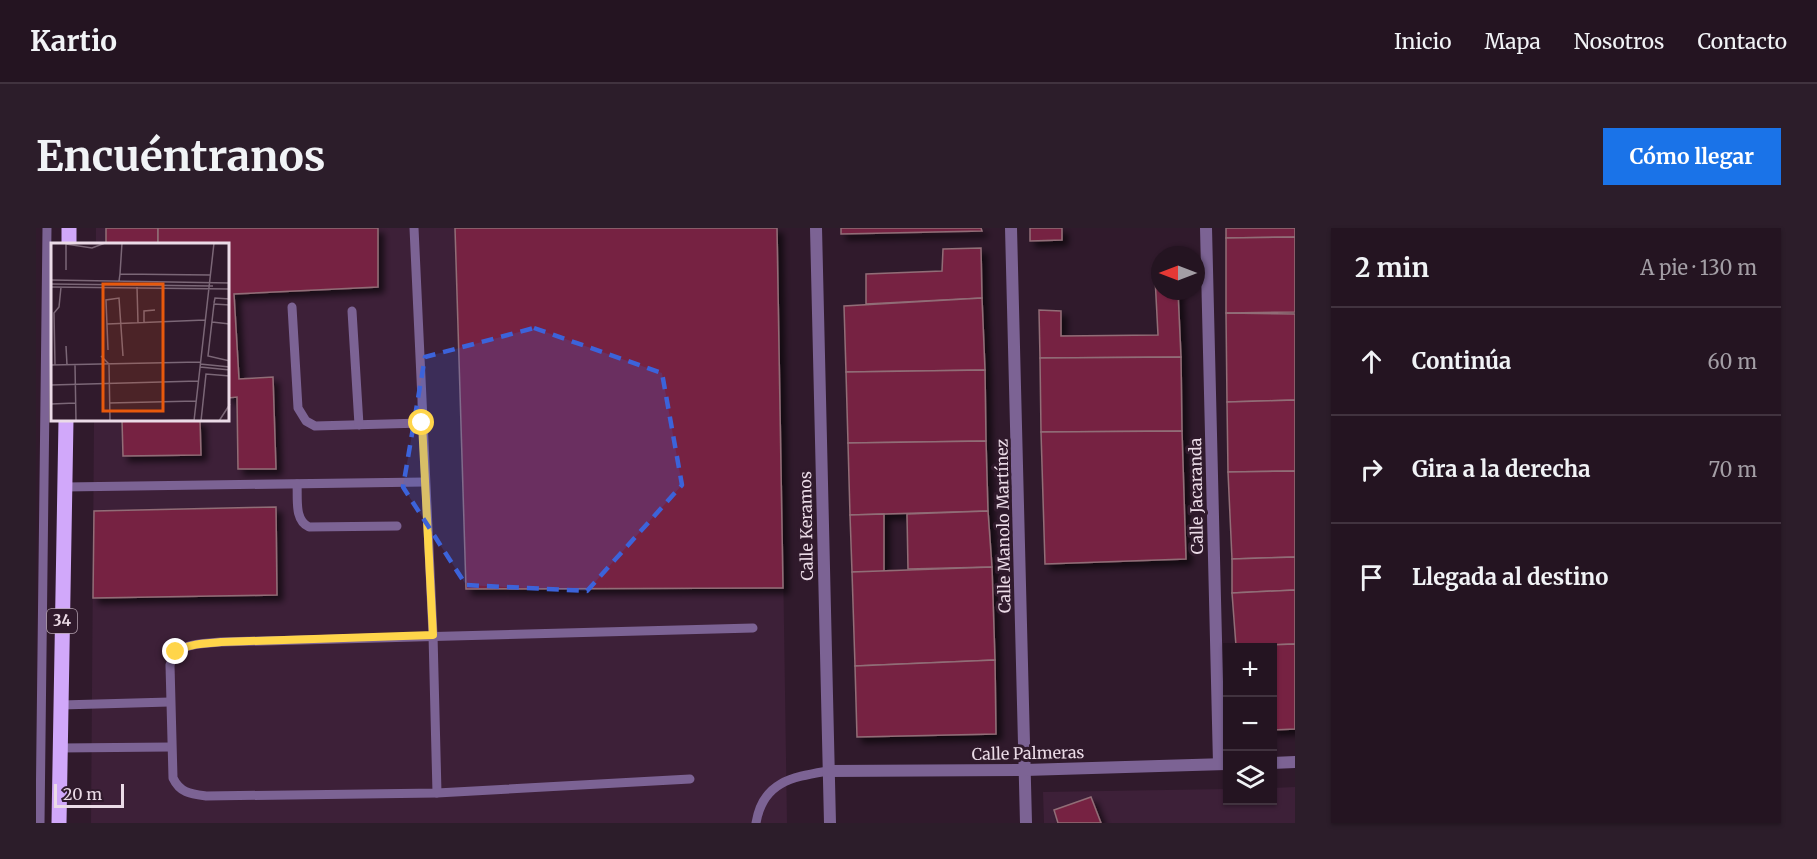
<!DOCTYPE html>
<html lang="es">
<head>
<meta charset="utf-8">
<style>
  body { margin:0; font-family:Merriweather,serif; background:#2c1d2a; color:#f1f3f6 }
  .controls { position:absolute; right:18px; bottom:18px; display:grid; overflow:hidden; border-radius:0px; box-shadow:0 2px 4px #0004 }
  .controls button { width:54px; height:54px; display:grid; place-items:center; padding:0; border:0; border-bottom:2px solid #41333f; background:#241421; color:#f1f3f6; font:30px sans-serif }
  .compass { position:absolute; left:1115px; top:18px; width:54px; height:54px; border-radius:50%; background:#241421; box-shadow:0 2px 4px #0004; rotate:270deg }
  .scale { position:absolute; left:18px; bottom:15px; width:70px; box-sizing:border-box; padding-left:6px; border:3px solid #ebdbe7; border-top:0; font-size:16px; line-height:21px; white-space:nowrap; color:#ebdbe7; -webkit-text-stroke:4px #301a2c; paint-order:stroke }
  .stop { position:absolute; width:18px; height:18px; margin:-14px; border:4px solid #ffd54a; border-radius:50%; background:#fff }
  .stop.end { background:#ffd54a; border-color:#fff; box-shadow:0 2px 6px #0008 }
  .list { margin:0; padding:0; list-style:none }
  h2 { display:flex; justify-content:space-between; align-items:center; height:78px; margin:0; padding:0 24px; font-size:26px }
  h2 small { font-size:20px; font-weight:400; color:#a39ea5 }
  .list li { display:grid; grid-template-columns:39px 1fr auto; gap:18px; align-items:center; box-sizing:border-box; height:108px; padding:0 24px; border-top:2px solid #41333f }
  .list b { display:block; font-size:22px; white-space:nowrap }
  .list em { font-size:20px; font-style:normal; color:#a39ea5 }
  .icon { flex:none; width:33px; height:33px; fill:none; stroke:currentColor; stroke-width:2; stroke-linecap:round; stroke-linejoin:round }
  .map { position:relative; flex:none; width:1259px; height:595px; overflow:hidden; border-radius:0px }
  header { display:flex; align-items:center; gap:36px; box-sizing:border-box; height:84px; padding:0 30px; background:#241421; border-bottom:2px solid #41333f }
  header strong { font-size:28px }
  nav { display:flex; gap:33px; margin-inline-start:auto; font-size:21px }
  .intro { display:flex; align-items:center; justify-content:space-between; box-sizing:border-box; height:144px; padding:0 36px }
  h1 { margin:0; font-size:42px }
  .button { padding:15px 27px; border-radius:0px; background:#1a73e8; color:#fff; font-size:21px; font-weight:700 }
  main { display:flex; gap:36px; padding:0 36px }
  aside { flex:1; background:#241421; border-radius:0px; box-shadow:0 2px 4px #0004 }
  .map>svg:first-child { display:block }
  .built { fill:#3d2038 }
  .building { fill:#762442; stroke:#916d77; stroke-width:1.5; filter:url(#shadow) }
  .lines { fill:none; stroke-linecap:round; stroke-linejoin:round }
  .lane { stroke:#7c6394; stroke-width:9 }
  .street { stroke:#7c6394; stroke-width:12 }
  .primary { stroke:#d1a8fa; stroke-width:15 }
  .route { stroke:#ffd54a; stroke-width:8 }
  .marked { fill:#3c63da; fill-opacity:0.2; stroke:#3c63da; stroke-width:4.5; stroke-dasharray:12 8; stroke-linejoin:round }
  .labels { text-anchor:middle; stroke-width:6; stroke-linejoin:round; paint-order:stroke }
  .shield { fill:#301a2c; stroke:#b3a1af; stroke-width:1.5 }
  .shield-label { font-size:15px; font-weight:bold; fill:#ebdbe7 }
  .street-label { font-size:16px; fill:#ebdbe7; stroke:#301a2c }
  .inset-road { fill:none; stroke:#7b6777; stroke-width:1.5 }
  .view { fill:#e8590c; fill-opacity:0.15; stroke:#e8590c; stroke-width:3 }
  .inset-edge { fill:none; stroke:#ebdbe7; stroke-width:3 }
</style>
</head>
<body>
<header>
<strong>Kartio</strong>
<nav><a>Inicio</a><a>Mapa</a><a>Nosotros</a><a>Contacto</a></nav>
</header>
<div class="intro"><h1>Encuéntranos</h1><a class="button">Cómo llegar</a></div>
<main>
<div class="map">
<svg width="1259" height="595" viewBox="0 0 1259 595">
  <defs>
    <filter id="shadow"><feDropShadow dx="5.5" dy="5.5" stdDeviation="3" flood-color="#0009"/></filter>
  </defs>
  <rect width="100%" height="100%" fill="#301a2c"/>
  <g class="built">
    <path d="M 60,0 L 742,0 L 751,595 L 55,595 L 58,192 L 192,192 L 192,16 L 60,16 Z"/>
    <path d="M 1259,559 L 1259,595 L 1008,595 L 1007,564 L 1191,561 L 1192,572 L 1236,572 L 1237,560 Z"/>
  </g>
  <g class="building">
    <rect x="70" y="0" width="52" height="16"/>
    <path d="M 122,0 L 342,0 L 342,59 L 198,66 L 203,151 L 237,149 L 240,241 L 202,241 L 201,169 L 192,170 L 192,16 L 122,16 Z"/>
    <path d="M 419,0 L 741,0 L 747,360 L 430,361 Z"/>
    <path d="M 805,0 L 945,0 L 946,3 L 805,6 Z"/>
    <path d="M 994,0 L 1026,0 L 1026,12 L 994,13 Z"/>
    <path d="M 1190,0 L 1259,0 L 1259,9 L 1190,10 Z"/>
    <path d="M 1259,9 L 1259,84 L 1190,85 L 1190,10 Z"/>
    <path d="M 945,20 L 946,70 L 830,76 L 830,46 L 906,43 L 907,21 Z"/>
    <path d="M 1124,48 L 1124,63 L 1142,63 L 1145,129 L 1004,130 L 1003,82 L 1025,83 L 1025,108 L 1122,107 L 1119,49 Z"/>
    <path d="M 946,70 L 949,142 L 810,144 L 808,78 Z"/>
    <path d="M 1190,85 L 1259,86 L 1259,172 L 1191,174 Z"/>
    <path d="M 1145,129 L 1146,203 L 1005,204 L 1004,130 Z"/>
    <path d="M 949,142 L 950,213 L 812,215 L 810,144 Z"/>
    <path d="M 1259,172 L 1259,243 L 1192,244 L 1191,174 Z"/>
    <path d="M 86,192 L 164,192 L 165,227 L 87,228 Z"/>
    <path d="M 1146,203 L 1150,331 L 1009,336 L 1005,204 Z"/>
    <path d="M 950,213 L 952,283 L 814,287 L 812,215 Z"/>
    <path d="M 1259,243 L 1259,329 L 1196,331 L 1192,244 Z"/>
    <path d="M 240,279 L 241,367 L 57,370 L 58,283 Z"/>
    <path d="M 952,283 L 956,339 L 872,341 L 871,286 Z"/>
    <path d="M 848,286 L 848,344 L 816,344 L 814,287 Z"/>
    <path d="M 1259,329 L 1259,362 L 1196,365 L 1196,331 Z"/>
    <path d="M 956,339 L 959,432 L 819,438 L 816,344 Z"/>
    <path d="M 1259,362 L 1259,416 L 1200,418 L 1196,365 Z"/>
    <path d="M 1259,416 L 1259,501 L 1236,502 L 1236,419 L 1200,418 Z"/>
    <path d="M 959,432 L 960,506 L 821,509 L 819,438 Z"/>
    <path d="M 1055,569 L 1065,595 L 1022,595 L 1018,582 Z"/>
  </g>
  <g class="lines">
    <g class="lane">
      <path d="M 378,0 L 397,407 L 401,565"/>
      <path d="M 256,79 L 262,180 L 270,193 L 279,198 L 386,195"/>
      <path d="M 316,83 L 323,197"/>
      <path d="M 261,256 C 262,271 258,292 273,299 L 361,298"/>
      <path d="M 29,259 L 389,254"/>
      <path d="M 25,477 L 134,474"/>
      <path d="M 24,520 L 135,519"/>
      <path d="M 654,551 L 401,565 L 170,568 C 155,566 144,565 137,550 L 134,437 C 140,414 164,416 185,414 L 717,400"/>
      <path d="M 4,595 L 11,0"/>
      <path d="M 720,595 C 727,553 757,549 792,543"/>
    </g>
    <g class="street">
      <path d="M 780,0 L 794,595"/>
      <path d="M 975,0 L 990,595"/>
      <path d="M 1170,0 L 1183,536"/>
      <path d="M 1236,535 L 1259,534"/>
      <path d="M 792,543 L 989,542 L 1190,536"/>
    </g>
    <g class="primary">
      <path d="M 33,16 L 33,0"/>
      <path d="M 23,595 L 30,192"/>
    </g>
  </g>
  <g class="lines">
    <path class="route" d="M 140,424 C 153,415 170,416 185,414 L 397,407 L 386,195"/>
  </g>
  <path class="marked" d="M 498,100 L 626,145 L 646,257 L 551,363 L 430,357 L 367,259 L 389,129 Z"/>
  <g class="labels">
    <rect class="shield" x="11" y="381" width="30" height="24" rx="4.5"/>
    <g class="shield-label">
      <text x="26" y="398">34</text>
    </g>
    <g class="street-label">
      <text transform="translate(1160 268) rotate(-91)" y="6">Calle Jacaranda</text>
      <text transform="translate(770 298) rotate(-91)" y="6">Calle Keramos</text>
      <text transform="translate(967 298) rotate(-91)" y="6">Calle Manolo Martínez</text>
      <text transform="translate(992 525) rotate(-1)" y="6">Calle Palmeras</text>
    </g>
  </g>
  <g transform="translate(15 15)">
    <rect width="178" height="178" fill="#301a2c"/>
    <path class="inset-road" d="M 15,27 L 15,1 L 41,5 L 54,0M 69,31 L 71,0M 0,37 L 179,40M 68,38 L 69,31 L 159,32M 0,41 L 162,43M 0,44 L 179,46M 86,44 L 87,80M 163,60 L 164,55 L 179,56M 179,62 L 163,61 L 157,113 L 179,118M 161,79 L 179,81M 93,80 L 93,68 L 104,67M 56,81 L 154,77M 15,103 L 16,122M 57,107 L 55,57 L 68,55 L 72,113M 50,113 L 58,121 L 59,178M 149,121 L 179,124M 0,122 L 149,119M 4,122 L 3,70 L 8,64 L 10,44M 24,122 L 25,178M 149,124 L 179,127M 0,142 L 147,138M 58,160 L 145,158M 0,161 L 24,160M 100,178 L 143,177M 143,178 L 163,0M 150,178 L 155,131 L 179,133M 168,178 L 179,161"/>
    <path class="view" d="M 52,41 L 112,41 L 112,168 L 52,168 Z"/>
    <rect width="178" height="178" class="inset-edge"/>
  </g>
</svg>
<div class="controls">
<button>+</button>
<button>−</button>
<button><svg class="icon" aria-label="layers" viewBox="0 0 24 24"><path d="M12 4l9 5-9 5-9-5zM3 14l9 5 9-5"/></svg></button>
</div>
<svg class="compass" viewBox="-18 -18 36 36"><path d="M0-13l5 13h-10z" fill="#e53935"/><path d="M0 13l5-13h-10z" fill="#a39ea5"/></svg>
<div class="scale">20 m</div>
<div class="stop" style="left:386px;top:195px"></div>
<div class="stop end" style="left:140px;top:424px"></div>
</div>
<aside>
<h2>2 min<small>A pie · 130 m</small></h2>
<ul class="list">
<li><svg class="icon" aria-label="ahead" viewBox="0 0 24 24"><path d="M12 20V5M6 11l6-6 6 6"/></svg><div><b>Continúa</b></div><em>60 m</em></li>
<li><svg class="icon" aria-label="right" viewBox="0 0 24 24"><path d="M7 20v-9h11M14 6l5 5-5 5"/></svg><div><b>Gira a la derecha</b></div><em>70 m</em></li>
<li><svg class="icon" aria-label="arrive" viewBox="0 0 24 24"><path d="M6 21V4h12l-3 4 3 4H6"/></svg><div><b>Llegada al destino</b></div></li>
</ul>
</aside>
</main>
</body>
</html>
